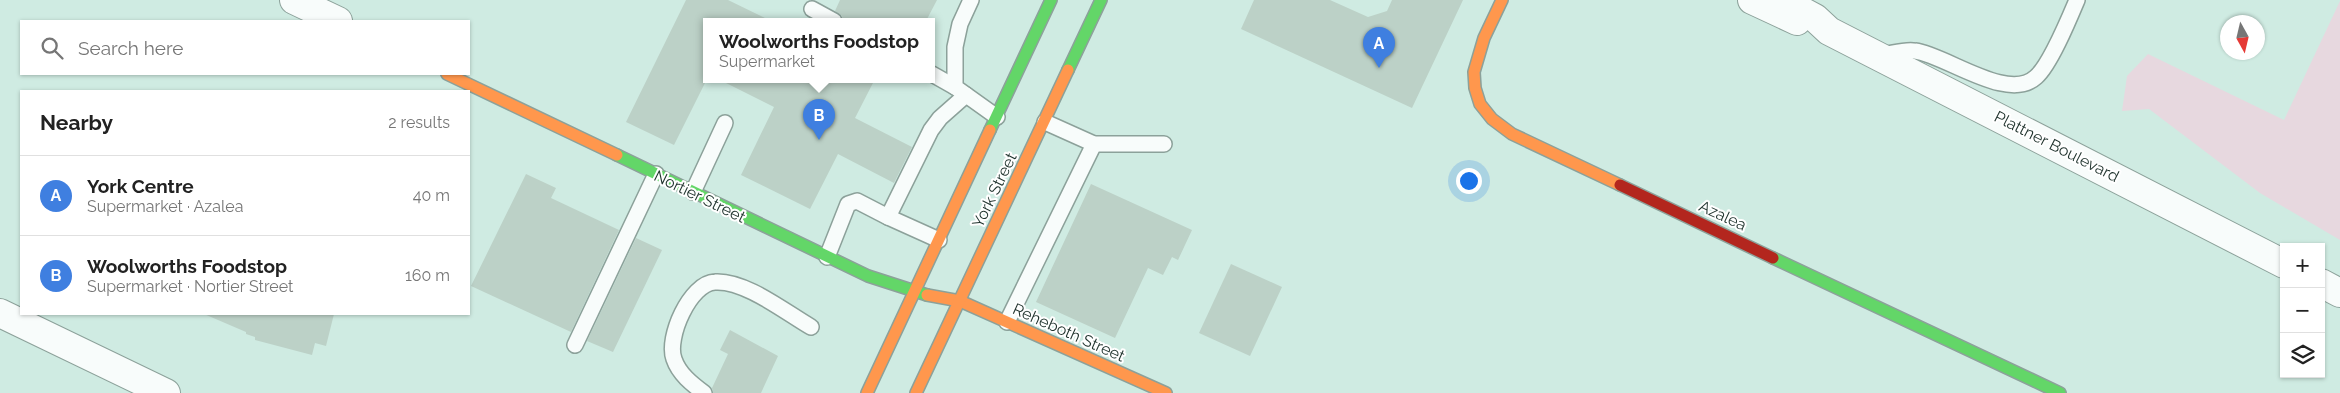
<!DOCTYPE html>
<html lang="en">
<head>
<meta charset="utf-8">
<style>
  body { margin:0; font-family:Raleway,sans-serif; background:#f6f6f6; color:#222 }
  .controls { position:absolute; right:15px; bottom:15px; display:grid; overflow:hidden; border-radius:0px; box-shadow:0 1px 4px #0004 }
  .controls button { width:45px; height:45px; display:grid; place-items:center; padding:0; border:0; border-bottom:1px solid #e0e0e0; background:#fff; color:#222; font:25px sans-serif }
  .compass { position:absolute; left:2220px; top:15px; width:45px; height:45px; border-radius:50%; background:#fff; box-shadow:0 1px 4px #0004; rotate:172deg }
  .you { position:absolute; left:1468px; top:180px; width:18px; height:18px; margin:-12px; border:4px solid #fff; border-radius:50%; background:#1a73e8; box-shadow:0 0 0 8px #1a73e833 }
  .badge { display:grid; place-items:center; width:32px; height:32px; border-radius:50%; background:#111827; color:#fff; font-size:16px; font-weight:700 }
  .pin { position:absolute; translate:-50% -41px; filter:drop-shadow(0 1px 2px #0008) }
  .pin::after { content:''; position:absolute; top:26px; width:18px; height:15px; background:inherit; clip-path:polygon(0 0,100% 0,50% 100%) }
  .popup { position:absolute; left:703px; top:18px; width:232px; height:65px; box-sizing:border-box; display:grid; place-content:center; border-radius:0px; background:#fff; filter:drop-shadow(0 1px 4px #0005); font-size:16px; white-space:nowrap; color:#767676 }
  .popup b { font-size:19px; color:#222 }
  .popup::after { content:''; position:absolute; left:50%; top:100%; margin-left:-10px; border:10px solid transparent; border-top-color:#fff }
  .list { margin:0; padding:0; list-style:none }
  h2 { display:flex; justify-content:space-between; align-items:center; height:65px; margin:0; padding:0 20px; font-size:21px }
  h2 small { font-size:16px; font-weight:400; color:#767676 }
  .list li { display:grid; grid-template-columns:32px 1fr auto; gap:15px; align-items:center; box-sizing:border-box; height:80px; padding:0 20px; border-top:1px solid #e0e0e0 }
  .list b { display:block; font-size:19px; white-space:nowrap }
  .list p { margin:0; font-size:16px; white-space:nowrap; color:#767676 }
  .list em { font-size:16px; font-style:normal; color:#767676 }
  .icon { flex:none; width:28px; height:28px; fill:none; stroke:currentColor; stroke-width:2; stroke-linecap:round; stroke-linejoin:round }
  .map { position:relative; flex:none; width:2340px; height:393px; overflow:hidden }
  .search { position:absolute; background:#fff; box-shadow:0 1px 4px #0004; left:20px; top:20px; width:450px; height:55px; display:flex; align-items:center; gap:12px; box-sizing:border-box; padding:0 18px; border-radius:0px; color:#767676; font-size:19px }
  .panel { position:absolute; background:#fff; box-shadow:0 1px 4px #0004; left:20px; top:90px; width:450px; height:225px; border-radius:0px }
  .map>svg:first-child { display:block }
  .green { fill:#e7d8df }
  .building { fill:#bcd1c7 }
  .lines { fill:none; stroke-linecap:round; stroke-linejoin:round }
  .lane-casing { stroke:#8ca19a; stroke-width:18 }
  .street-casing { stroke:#8ca19a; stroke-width:30 }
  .fast-casing { stroke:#8ca19a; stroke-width:14 }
  .slow-casing { stroke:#8ca19a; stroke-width:14 }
  .jam-casing { stroke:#8ca19a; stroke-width:14 }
  .lane { stroke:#f8fcfb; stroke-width:15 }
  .street { stroke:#f8fcfb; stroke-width:28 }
  .fast { stroke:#63d668; stroke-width:11 }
  .slow { stroke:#ff974d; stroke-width:11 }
  .jam { stroke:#b3261e; stroke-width:11 }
  .labels { text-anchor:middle; stroke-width:4; stroke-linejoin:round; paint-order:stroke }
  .street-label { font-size:16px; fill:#1d312b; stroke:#fff }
</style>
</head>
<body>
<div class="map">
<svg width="2340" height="393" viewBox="0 0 2340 393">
  <rect width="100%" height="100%" fill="#cfebe2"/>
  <path class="green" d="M 2340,1 L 2340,240 L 2260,193 L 2149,109 L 2122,111 L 2127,76 L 2148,54 L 2284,120 Z"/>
  <g class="building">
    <path d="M 686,0 L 728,0 L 771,21 L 706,21 L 707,79 L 674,145 L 626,122 Z"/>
    <path d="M 840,0 L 937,0 L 926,21 L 843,21 L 842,16 L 835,11 Z"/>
    <path d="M 1254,0 L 1330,0 L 1368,17 L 1387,11 L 1392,0 L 1463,0 L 1412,108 L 1241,29 Z"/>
    <path d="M 718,79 L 875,79 L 855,118 L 912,147 L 894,183 L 838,154 L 810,209 L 741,175 L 774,107 Z"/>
    <path d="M 526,174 L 556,188 L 551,198 L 619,230 L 571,332 L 471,286 Z"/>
    <path d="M 1091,184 L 1192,230 L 1178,260 L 1172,257 L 1163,275 L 1148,268 L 1115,338 L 1036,302 Z"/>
    <path d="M 636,238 L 662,250 L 613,352 L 587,341 Z"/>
    <path d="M 1231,264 L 1282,287 L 1250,356 L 1199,333 Z"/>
    <path d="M 204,314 L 334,314 L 326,346 L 315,343 L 312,355 L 255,340 L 255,337 L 246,334 L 246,332 Z"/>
    <path d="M 730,330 L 778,356 L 761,393 L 713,393 L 712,388 L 728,354 L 720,350 Z"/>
  </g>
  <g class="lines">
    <defs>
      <g id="lane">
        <path d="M 971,0 L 960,24 L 955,47 L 955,87 L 997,117"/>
        <path d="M 812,9 L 834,21"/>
        <path d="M 1881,55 C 1891,54 1905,49 1915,51 C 1946,55 2008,103 2036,77 C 2050,65 2069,19 2077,0"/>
        <path d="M 932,74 L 955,87"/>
        <path d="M 1045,122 L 1094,144 L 1164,144"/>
        <path d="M 693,192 L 725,123"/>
        <path d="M 939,240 L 888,217 L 931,130 L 940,118 L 966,95"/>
        <path d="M 827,257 L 848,204 L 857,201 L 888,217"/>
        <path d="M 1007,322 L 1094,144"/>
        <path d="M 575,345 L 656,174"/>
        <path d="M 704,393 C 692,384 679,374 674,359 C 666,338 690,283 715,282 C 745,280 785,312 811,327"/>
      </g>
      <g id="street">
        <path d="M 294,0 L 338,21"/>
        <path d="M 1752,0 L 1797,21"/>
        <path d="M 1781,0 L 1815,18 L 1829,31 L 2284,264"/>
        <path d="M 2321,283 L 2340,293"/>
        <path d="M 0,313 L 166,393"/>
      </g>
      <g id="fast">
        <path d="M 1068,70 L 1101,0"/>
        <path d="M 990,130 L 1051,0"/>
        <path d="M 617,155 L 868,276 L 927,295"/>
        <path d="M 1773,258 L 2060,393"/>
      </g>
      <g id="slow">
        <path d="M 1502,0 L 1484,38 L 1474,72 L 1475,88 L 1480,104 L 1492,119 L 1512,134 L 1620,185"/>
        <path d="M 447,74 L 617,155"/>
        <path d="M 927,295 L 960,301 L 1166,393"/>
        <path d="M 867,393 L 990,130"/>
        <path d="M 916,393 L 1068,70"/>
      </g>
      <path id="jam" d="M 1620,185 L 1773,258"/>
    </defs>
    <use href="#lane" class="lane-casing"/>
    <use href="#street" class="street-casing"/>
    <use href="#fast" class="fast-casing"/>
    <use href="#slow" class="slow-casing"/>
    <use href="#jam" class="jam-casing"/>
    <use href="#lane" class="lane"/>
    <use href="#street" class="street"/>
    <use href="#fast" class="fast"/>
    <use href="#slow" class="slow"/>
    <use href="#jam" class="jam"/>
  </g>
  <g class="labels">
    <g class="street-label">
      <text transform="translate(2057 146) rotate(27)" y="6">Plattner Boulevard</text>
      <text transform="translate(994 190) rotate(-64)" y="6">York Street</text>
      <text transform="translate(700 196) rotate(26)" y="6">Nortier Street</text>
      <text transform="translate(1723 215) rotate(25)" y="6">Azalea</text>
      <text transform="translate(1069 332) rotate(24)" y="6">Reheboth Street</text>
    </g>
  </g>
</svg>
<div class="controls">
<button>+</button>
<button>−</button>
<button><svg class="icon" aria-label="layers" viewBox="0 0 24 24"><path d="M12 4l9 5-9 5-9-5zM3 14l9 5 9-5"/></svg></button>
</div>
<svg class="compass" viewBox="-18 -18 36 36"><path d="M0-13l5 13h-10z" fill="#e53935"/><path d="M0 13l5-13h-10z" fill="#767676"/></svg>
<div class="you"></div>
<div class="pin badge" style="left:1379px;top:68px;background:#3f7fe0">A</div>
<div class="pin badge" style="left:819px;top:140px;background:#3f7fe0">B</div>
<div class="popup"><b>Woolworths Foodstop</b>Supermarket</div>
<div class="search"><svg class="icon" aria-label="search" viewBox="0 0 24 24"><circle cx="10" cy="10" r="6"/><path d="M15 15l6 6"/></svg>Search here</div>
<section class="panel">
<h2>Nearby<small>2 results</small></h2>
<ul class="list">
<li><span class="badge" style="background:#3f7fe0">A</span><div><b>York Centre</b><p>Supermarket · Azalea</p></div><em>40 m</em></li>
<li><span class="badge" style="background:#3f7fe0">B</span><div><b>Woolworths Foodstop</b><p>Supermarket · Nortier Street</p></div><em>160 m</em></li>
</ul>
</section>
</div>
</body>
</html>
